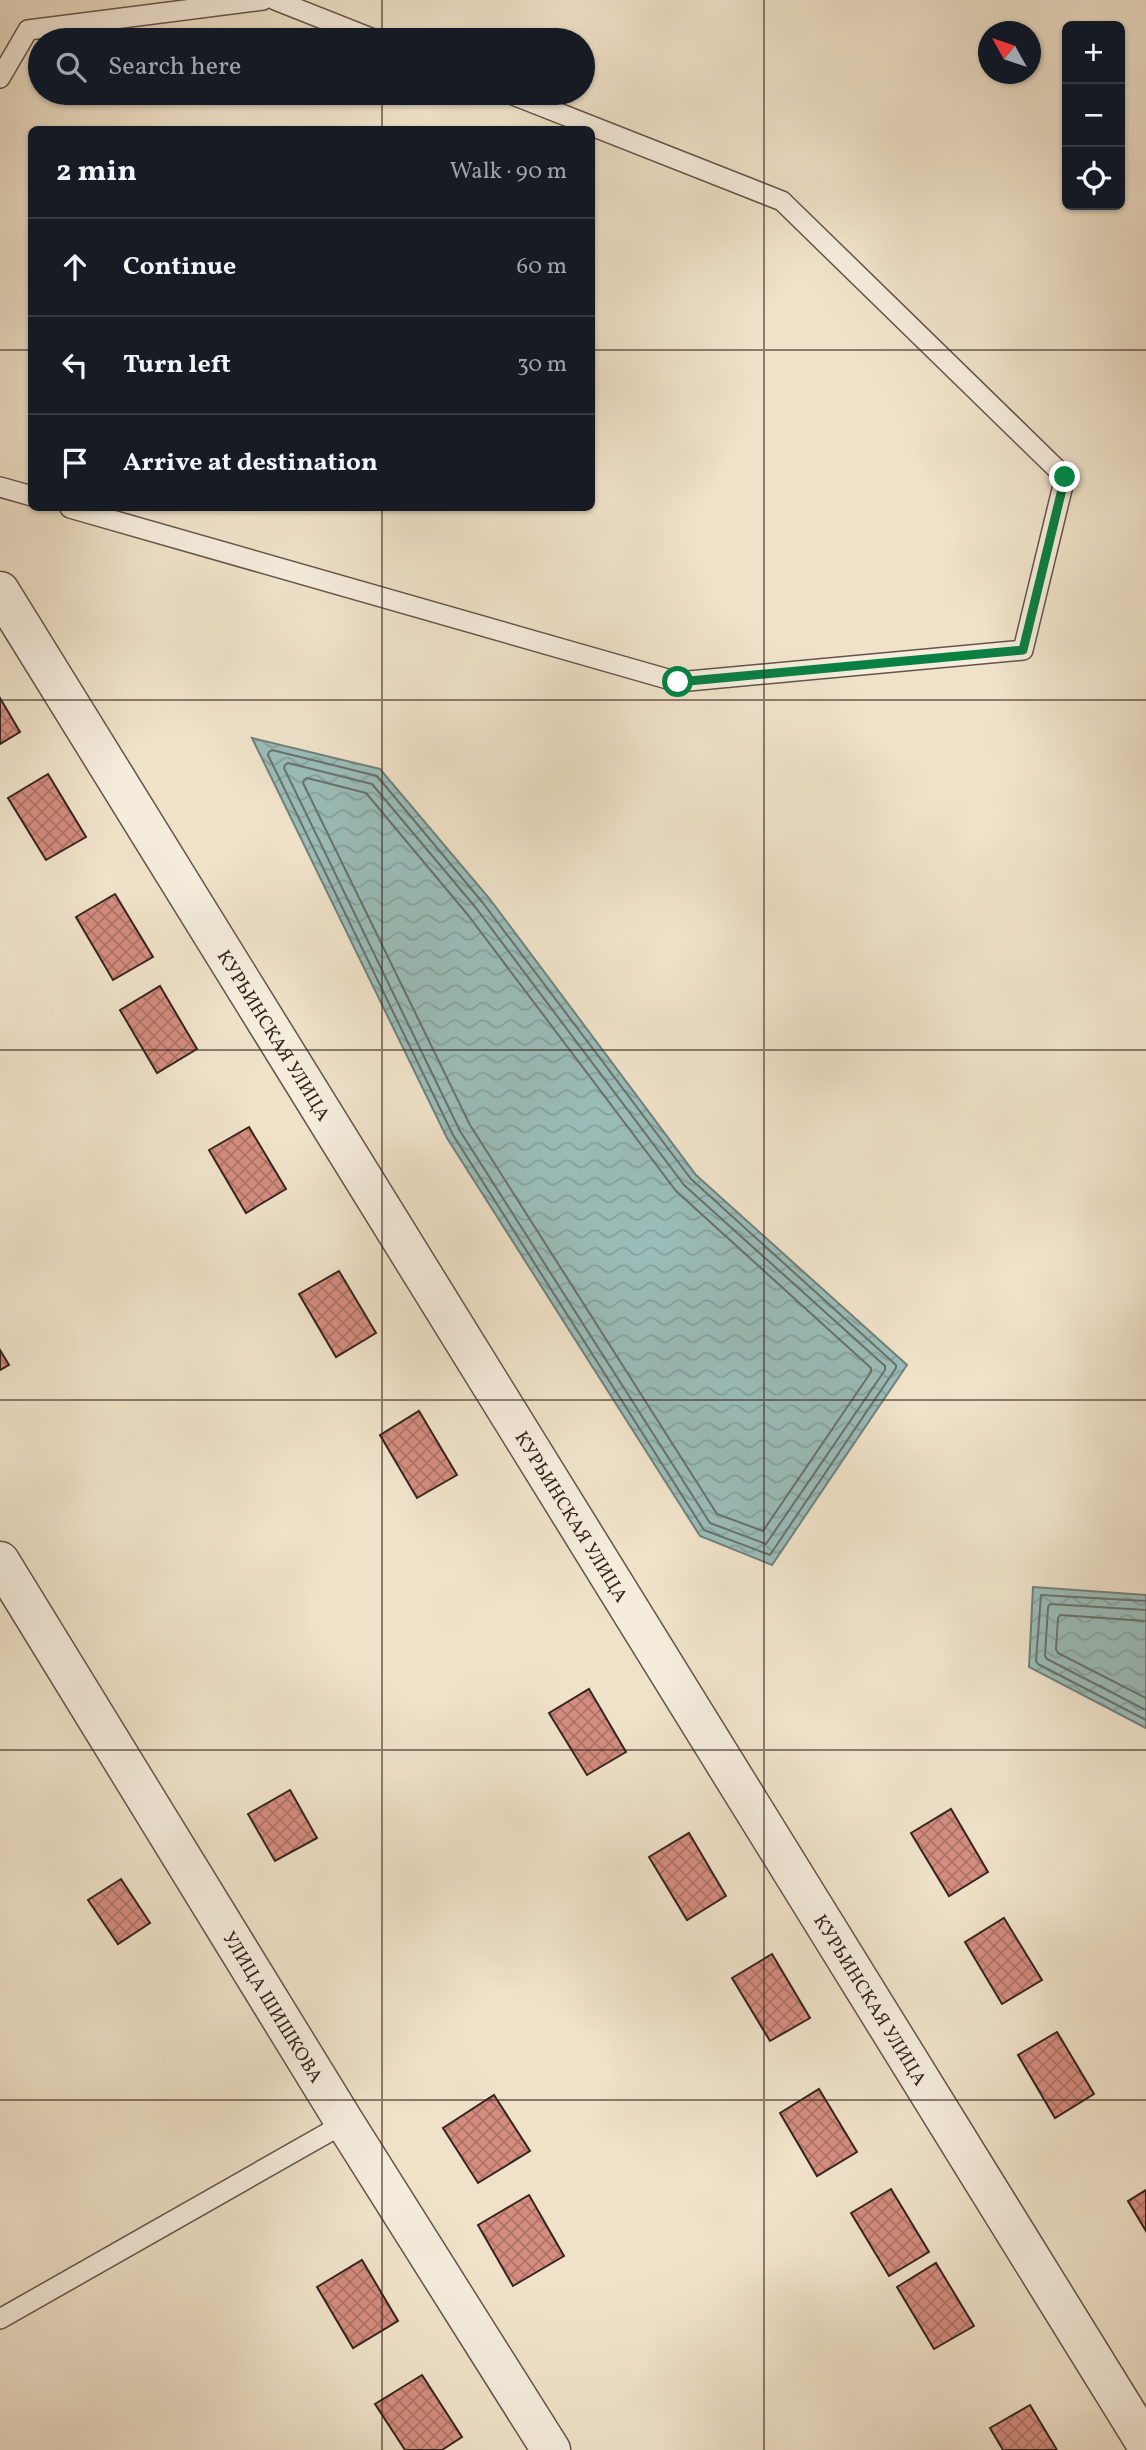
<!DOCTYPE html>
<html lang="en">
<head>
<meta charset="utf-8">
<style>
  body { margin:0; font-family:Vollkorn,serif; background:#242831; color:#f1f3f6 }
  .controls { position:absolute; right:21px; top:21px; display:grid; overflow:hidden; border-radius:10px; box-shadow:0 2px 5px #0004 }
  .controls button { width:63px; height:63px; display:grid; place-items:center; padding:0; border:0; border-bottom:2px solid #363941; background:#171b24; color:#f1f3f6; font:35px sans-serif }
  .compass { position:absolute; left:978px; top:21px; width:63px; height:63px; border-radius:50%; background:#171b24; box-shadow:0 2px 5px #0004; rotate:310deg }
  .stop { position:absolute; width:21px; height:21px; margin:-16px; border:5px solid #0b8043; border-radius:50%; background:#fff }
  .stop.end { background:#0b8043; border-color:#fff; box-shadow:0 2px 7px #0008 }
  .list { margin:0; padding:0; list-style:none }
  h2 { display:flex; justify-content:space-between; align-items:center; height:91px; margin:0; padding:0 28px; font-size:30px }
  h2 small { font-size:23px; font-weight:400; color:#9ea1a6 }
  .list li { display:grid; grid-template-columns:46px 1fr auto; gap:21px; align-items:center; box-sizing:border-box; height:98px; padding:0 28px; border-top:2px solid #363941 }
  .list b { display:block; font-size:26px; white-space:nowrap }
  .list em { font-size:23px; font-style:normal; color:#9ea1a6 }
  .icon { flex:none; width:38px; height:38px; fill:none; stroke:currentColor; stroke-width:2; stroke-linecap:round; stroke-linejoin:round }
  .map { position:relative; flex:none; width:1146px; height:2450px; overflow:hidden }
  .search { position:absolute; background:#171b24; box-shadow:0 2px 5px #0004; left:28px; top:28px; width:567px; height:77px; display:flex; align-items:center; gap:18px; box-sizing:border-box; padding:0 24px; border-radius:38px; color:#9ea1a6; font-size:26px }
  .panel { position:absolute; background:#171b24; box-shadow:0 2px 5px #0004; left:28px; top:126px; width:567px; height:385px; border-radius:10px }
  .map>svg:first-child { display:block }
  .water { fill:url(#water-waves); stroke:#72807b; stroke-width:2 }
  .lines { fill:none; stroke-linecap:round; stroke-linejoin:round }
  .shore { stroke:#68716c; stroke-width:2 }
  .building { fill:url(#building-cross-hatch); stroke:#36251e; stroke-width:2 }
  .lane-casing { stroke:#645449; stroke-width:22 }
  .street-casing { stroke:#645449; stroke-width:41 }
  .lane { stroke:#f5ecdc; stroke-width:19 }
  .street { stroke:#f5ecdc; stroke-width:38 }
  .route { stroke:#0b8043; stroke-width:9 }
  .grid { fill:none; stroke:#36251e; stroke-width:2; stroke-opacity:0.55 }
  .labels { text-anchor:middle; stroke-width:5; stroke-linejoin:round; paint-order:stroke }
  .street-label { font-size:19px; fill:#36251e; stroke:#f5ecdc }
</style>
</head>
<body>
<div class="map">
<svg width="1146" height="2450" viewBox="0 0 1146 2450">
  <defs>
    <pattern id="water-waves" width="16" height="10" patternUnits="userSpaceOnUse" patternTransform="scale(1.75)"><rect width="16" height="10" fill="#9abdb9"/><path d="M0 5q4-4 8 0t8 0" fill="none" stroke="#85a29f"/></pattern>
    <pattern id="building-cross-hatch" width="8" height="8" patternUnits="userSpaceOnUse" patternTransform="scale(1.75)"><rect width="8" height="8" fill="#d48d7f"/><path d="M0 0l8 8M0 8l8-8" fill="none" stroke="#ad7367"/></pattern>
  </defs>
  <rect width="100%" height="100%" fill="#efe2c9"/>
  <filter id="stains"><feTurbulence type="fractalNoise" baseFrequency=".00286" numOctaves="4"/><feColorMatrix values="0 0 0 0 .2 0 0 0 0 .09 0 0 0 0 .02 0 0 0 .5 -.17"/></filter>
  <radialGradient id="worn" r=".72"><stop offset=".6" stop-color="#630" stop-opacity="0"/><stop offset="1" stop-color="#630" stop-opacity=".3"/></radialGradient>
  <g class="water">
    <path d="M 252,738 L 380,769 L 489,898 L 696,1175 L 907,1365 L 772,1565 L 700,1536 L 447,1138 Z"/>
    <path d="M 1033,1587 L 1146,1595 L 1146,1728 L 1029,1667 Z"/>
  </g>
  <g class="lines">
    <g class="shore">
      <path d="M 272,750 L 377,776 L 483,903 L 691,1179 L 896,1365 L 896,1368 L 770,1555 L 704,1530 L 453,1135 L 268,755 L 269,752 Z"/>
      <path d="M 288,763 L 372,784 L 476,908 L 684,1185 L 885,1366 L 885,1370 L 766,1544 L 710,1523 L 460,1131 L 284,768 L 285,765 Z"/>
      <path d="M 307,778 L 366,793 L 468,915 L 676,1191 L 871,1368 L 871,1372 L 763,1531 L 717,1514 L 470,1125 L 303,783 L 304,780 Z"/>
      <path d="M 1146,1601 L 1041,1595 L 1036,1661 L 1038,1664 L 1146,1720"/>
      <path d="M 1146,1610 L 1050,1604 L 1048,1607 L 1045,1656 L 1047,1659 L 1146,1710"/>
      <path d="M 1146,1621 L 1060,1615 L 1058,1618 L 1056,1649 L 1058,1653 L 1146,1698"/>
    </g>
  </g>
  <g class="building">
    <path d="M 0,698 L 20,732 L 0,744 Z"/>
    <path d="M 48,774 L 86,837 L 46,860 L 8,798 Z"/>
    <path d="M 115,894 L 153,957 L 113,980 L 76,917 Z"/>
    <path d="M 160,986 L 197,1049 L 157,1073 L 120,1010 Z"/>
    <path d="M 249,1127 L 286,1189 L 246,1213 L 209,1150 Z"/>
    <path d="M 339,1271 L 376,1333 L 336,1357 L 299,1294 Z"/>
    <path d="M 0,1350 L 9,1365 L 0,1370 Z"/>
    <path d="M 419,1411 L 457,1475 L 417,1498 L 380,1435 Z"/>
    <path d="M 589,1689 L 626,1752 L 587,1775 L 549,1713 Z"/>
    <path d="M 290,1790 L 317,1838 L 275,1861 L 248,1814 Z"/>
    <path d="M 951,1809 L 988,1872 L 949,1896 L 911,1833 Z"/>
    <path d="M 689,1833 L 726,1896 L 687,1920 L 649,1857 Z"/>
    <path d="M 121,1879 L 150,1923 L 118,1944 L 88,1900 Z"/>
    <path d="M 1004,1918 L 1042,1980 L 1002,2004 L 965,1942 Z"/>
    <path d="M 772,1954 L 810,2018 L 770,2041 L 732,1978 Z"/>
    <path d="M 1057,2032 L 1094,2094 L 1055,2118 L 1018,2055 Z"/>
    <path d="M 819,2089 L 857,2152 L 817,2176 L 780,2113 Z"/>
    <path d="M 494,2095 L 530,2151 L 478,2183 L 443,2128 Z"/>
    <path d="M 891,2189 L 929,2252 L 889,2276 L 851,2213 Z"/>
    <path d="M 1146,2190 L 1146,2231 L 1128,2201 Z"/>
    <path d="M 529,2195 L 564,2256 L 513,2286 L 478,2225 Z"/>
    <path d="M 362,2260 L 398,2321 L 353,2348 L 317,2287 Z"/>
    <path d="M 936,2263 L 974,2326 L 934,2349 L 897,2287 Z"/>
    <path d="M 422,2375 L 462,2437 L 442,2450 L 405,2450 L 375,2404 Z"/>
    <path d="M 1030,2405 L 1057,2450 L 1003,2450 L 990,2428 Z"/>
  </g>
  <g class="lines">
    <defs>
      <g id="lane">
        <path d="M 275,0 L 376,40"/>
        <path d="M 0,78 L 28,30 L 263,0"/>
        <path d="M 0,487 L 32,496"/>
        <path d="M 70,508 L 678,682 L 1023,650 L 1065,477 L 782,201 L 508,93"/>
        <path d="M 0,2319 L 345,2123"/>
      </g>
      <g id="street">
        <path id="s1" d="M 0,591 L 1146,2444"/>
        <path id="s2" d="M 0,1561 L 345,2123 L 551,2450"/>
      </g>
    </defs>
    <use href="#lane" class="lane-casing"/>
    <use href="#street" class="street-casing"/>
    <use href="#lane" class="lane"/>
    <use href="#street" class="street"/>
  </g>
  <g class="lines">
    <path class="route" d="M 678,682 L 1023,650 L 1065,477"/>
  </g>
  <path class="grid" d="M 382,0 L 382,40M 764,0 L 764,2450M 382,93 L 382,130M 0,350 L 32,350M 592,350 L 1146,350M 382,508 L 382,2450M 0,700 L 1146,700M 0,1050 L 1146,1050M 0,1400 L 1146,1400M 0,1750 L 1146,1750M 0,2100 L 1146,2100"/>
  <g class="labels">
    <g class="street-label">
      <text dy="7" stroke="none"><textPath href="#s1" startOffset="522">КУРЬИНСКАЯ УЛИЦА</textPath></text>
      <text dy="7" stroke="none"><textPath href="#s1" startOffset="1088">КУРЬИНСКАЯ УЛИЦА</textPath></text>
      <text dy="7" stroke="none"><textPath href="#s1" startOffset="1656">КУРЬИНСКАЯ УЛИЦА</textPath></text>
      <text dy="7" stroke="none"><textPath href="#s2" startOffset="523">УЛИЦА ШИШКОВА</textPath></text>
    </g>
  </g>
  <rect width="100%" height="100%" filter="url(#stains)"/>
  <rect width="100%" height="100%" fill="url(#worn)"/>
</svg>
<div class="controls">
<button>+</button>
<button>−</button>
<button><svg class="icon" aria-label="locate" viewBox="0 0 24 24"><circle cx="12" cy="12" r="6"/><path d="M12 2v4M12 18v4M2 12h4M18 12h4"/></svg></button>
</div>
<svg class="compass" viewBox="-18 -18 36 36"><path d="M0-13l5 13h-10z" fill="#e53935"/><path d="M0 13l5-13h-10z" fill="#9ea1a6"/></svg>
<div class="stop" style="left:678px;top:682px"></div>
<div class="stop end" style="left:1065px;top:477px"></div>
<div class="search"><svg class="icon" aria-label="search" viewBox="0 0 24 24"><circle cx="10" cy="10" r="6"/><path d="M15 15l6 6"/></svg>Search here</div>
<section class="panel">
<h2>2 min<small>Walk · 90 m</small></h2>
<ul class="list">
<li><svg class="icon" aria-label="ahead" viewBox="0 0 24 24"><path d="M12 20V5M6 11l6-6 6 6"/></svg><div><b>Continue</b></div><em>60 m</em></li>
<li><svg class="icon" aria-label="left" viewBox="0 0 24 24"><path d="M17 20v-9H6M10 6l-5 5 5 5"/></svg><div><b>Turn left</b></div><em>30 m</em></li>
<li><svg class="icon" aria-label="arrive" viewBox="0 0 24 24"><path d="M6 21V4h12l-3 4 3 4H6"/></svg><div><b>Arrive at destination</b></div></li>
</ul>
</section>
</div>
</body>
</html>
